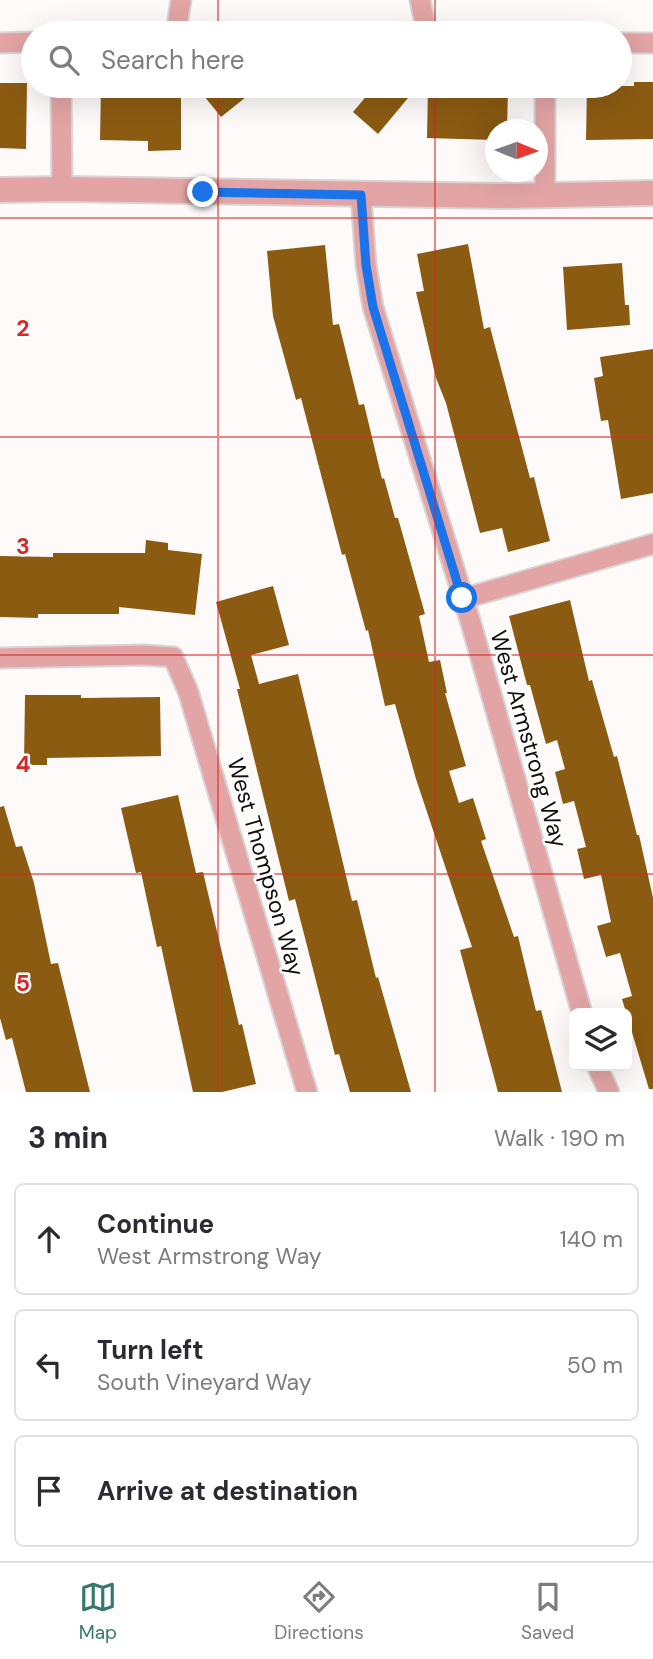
<!DOCTYPE html>
<html lang="en">
<head>
<meta charset="utf-8">
<style>
  body { margin:0; font-family:"DM Sans",sans-serif; background:#f2f2f3; color:#2b2b33 }
  .controls { position:absolute; right:21px; bottom:21px; display:grid; overflow:hidden; border-radius:10px; box-shadow:0 7px 28px #0002 }
  .controls button { width:63px; height:63px; display:grid; place-items:center; padding:0; border:0; border-bottom:2px solid #e1e1e2; background:#fff; color:#2b2b33; font:35px sans-serif }
  .compass { position:absolute; left:485px; top:119px; width:63px; height:63px; border-radius:50%; background:#fff; box-shadow:0 7px 28px #0002; rotate:91deg }
  .stop { position:absolute; width:21px; height:21px; margin:-16px; border:5px solid #1a73e8; border-radius:50%; background:#fff }
  .stop.end { background:#1a73e8; border-color:#fff; box-shadow:0 2px 7px #0008 }
  .list { margin:0; padding:0; list-style:none }
  h2 { display:flex; justify-content:space-between; align-items:center; height:91px; margin:0; padding:0 28px; font-size:30px }
  h2 small { font-size:23px; font-weight:400; color:#7c7c81 }
  .list li { display:grid; grid-template-columns:46px 1fr auto; gap:21px; align-items:center; box-sizing:border-box; height:112px; margin:0 14px 14px; padding:0 14px; border:2px solid #e1e1e2; border-radius:10px }
  .list b { display:block; font-size:26px; white-space:nowrap }
  .list p { margin:0; font-size:23px; white-space:nowrap; color:#7c7c81 }
  .list em { font-size:23px; font-style:normal; color:#7c7c81 }
  .icon { flex:none; width:38px; height:38px; fill:none; stroke:currentColor; stroke-width:2; stroke-linecap:round; stroke-linejoin:round }
  .map { position:relative; flex:none; width:653px; height:1092px; overflow:hidden }
  .search { position:absolute; background:#fff; box-shadow:0 7px 28px #0002; left:21px; right:21px; top:21px; height:77px; display:flex; align-items:center; gap:18px; box-sizing:border-box; padding:0 24px; border-radius:38px; color:#7c7c81; font-size:26px }
  .sheet { height:469px; background:#fff }
  nav { display:flex; justify-content:space-around; align-items:center; box-sizing:border-box; height:98px; border-top:2px solid #e1e1e2; background:#fff; font-size:19px; color:#7c7c81 }
  nav a { display:grid; justify-items:center; gap:4px }
  nav .on { color:#36796c }
  .map>svg:first-child { display:block }
  .building { fill:#8b5b12 }
  .lines { fill:none; stroke-linecap:round; stroke-linejoin:round }
  .minor-casing { stroke:#d8d4d3; stroke-width:23 }
  .tertiary-casing { stroke:#d8d4d3; stroke-width:28 }
  .minor { stroke:#e2a4a5; stroke-width:19 }
  .tertiary { stroke:#e2a4a5; stroke-width:24 }
  .route { stroke:#1a73e8; stroke-width:9 }
  .grid { fill:none; stroke:#d62828; stroke-width:2; stroke-opacity:0.55 }
  .labels { text-anchor:middle; stroke-width:5; stroke-linejoin:round; paint-order:stroke }
  .street-label { font-size:23px; fill:#130e0c; stroke:#fff }
  .grid-label { font-size:23px; text-anchor:middle; font-weight:bold; fill:#d62828; stroke:#fff; stroke-width:5; stroke-linejoin:round; paint-order:stroke }
</style>
</head>
<body>
<div class="map">
<svg width="653" height="1092" viewBox="0 0 653 1092">
  <rect width="100%" height="100%" fill="#fdfaf9"/>
  <g class="building">
    <path d="M 634,82 L 653,82 L 653,139 L 586,140 L 587,86 L 634,86 Z"/>
    <path d="M 0,83 L 27,83 L 26,149 L 0,148 Z"/>
    <path d="M 101,86 L 181,88 L 181,150 L 148,151 L 148,141 L 100,140 Z"/>
    <path d="M 196,86 L 237,86 L 246,97 L 221,117 Z"/>
    <path d="M 375,86 L 418,86 L 378,134 L 353,112 Z"/>
    <path d="M 474,86 L 495,86 L 495,89 L 508,89 L 507,130 L 495,130 L 495,140 L 427,138 L 428,87 L 474,88 Z"/>
    <path d="M 468,244 L 484,329 L 490,327 L 530,478 L 534,477 L 550,541 L 508,552 L 502,528 L 480,533 L 446,403 L 436,378 L 416,292 L 424,291 L 417,254 Z"/>
    <path d="M 325,245 L 333,325 L 339,324 L 359,405 L 364,404 L 382,479 L 384,478 L 395,518 L 398,518 L 425,614 L 419,616 L 429,662 L 440,660 L 447,693 L 445,693 L 466,766 L 449,771 L 459,803 L 473,798 L 486,839 L 481,841 L 514,937 L 518,936 L 536,1011 L 541,1010 L 562,1092 L 498,1092 L 460,950 L 472,947 L 416,779 L 395,704 L 385,706 L 368,630 L 366,631 L 345,554 L 342,555 L 301,398 L 296,400 L 273,316 L 267,251 Z"/>
    <path d="M 622,263 L 625,305 L 629,305 L 630,325 L 567,330 L 563,267 Z"/>
    <path d="M 653,349 L 653,493 L 621,499 L 608,420 L 601,421 L 594,378 L 603,376 L 600,357 Z"/>
    <path d="M 146,540 L 168,543 L 168,550 L 202,554 L 195,615 L 119,607 L 119,614 L 38,614 L 38,618 L 0,617 L 0,556 L 53,557 L 53,553 L 145,553 Z"/>
    <path d="M 273,586 L 289,645 L 251,655 L 259,684 L 298,674 L 352,901 L 357,900 L 376,978 L 378,977 L 411,1092 L 350,1092 L 339,1054 L 335,1055 L 295,899 L 289,901 L 237,689 L 240,689 L 216,602 Z"/>
    <path d="M 570,600 L 589,681 L 592,680 L 614,757 L 617,756 L 637,835 L 639,835 L 653,898 L 653,1089 L 649,1089 L 622,999 L 632,996 L 620,953 L 606,957 L 597,926 L 611,922 L 601,875 L 584,879 L 577,849 L 586,847 L 574,801 L 563,804 L 555,772 L 565,769 L 557,740 L 546,744 L 530,685 L 527,685 L 509,616 Z"/>
    <path d="M 25,695 L 81,695 L 81,698 L 160,697 L 161,756 L 47,758 L 47,765 L 24,765 Z"/>
    <path d="M 178,795 L 196,873 L 203,872 L 239,1025 L 242,1024 L 256,1084 L 222,1092 L 193,1092 L 161,946 L 157,947 L 141,872 L 136,873 L 121,808 Z"/>
    <path d="M 4,806 L 16,847 L 22,846 L 34,883 L 51,964 L 58,963 L 90,1092 L 26,1092 L 12,1038 L 6,1040 L 0,1018 L 0,807 Z"/>
  </g>
  <g class="lines">
    <defs>
      <g id="minor">
        <path d="M 420,0 L 427,33"/>
        <path d="M 176,33 L 181,0"/>
        <path d="M 0,43 L 33,42"/>
        <path d="M 620,43 L 653,43"/>
        <path d="M 61,86 L 62,189"/>
        <path d="M 361,195 L 366,265 L 373,307 L 470,620 L 582,1013"/>
        <path d="M 545,196 L 545,86"/>
        <path d="M 462,599 L 653,544"/>
        <path d="M 0,658 L 144,655 L 173,657 L 188,691 L 307,1092"/>
        <path d="M 597,1066 L 609,1092"/>
      </g>
      <path id="tertiary" d="M 0,190 L 62,189 L 503,196 L 653,193"/>
    </defs>
    <use href="#minor" class="minor-casing"/>
    <use href="#tertiary" class="tertiary-casing"/>
    <use href="#minor" class="minor"/>
    <use href="#tertiary" class="tertiary"/>
  </g>
  <g class="lines">
    <path class="route" d="M 203,192 L 361,195 L 366,265 L 373,307 L 462,598"/>
  </g>
  <path class="grid" d="M 218,0 L 218,33M 435,0 L 435,33M 218,86 L 218,1092M 435,86 L 435,1092M 0,218 L 653,218M 0,437 L 653,437M 0,655 L 653,655M 0,874 L 653,874"/>
  <g class="labels">
    <g class="street-label">
      <text transform="translate(529 739) rotate(74)" y="8">West Armstrong Way</text>
      <text transform="translate(266 867) rotate(74)" y="8">West Thompson Way</text>
    </g>
  </g>
  <g class="grid-label">
    <text x="23" y="336">2</text>
    <text x="23" y="554">3</text>
    <text x="23" y="772">4</text>
    <text x="23" y="991">5</text>
  </g>
</svg>
<div class="controls">
<button><svg class="icon" aria-label="layers" viewBox="0 0 24 24"><path d="M12 4l9 5-9 5-9-5zM3 14l9 5 9-5"/></svg></button>
</div>
<svg class="compass" viewBox="-18 -18 36 36"><path d="M0-13l5 13h-10z" fill="#e53935"/><path d="M0 13l5-13h-10z" fill="#7c7c81"/></svg>
<div class="stop" style="left:462px;top:598px"></div>
<div class="stop end" style="left:203px;top:192px"></div>
<div class="search"><svg class="icon" aria-label="search" viewBox="0 0 24 24"><circle cx="10" cy="10" r="6"/><path d="M15 15l6 6"/></svg>Search here</div>
</div>
<section class="sheet">
<h2>3 min<small>Walk · 190 m</small></h2>
<ul class="list">
<li><svg class="icon" aria-label="ahead" viewBox="0 0 24 24"><path d="M12 20V5M6 11l6-6 6 6"/></svg><div><b>Continue</b><p>West Armstrong Way</p></div><em>140 m</em></li>
<li><svg class="icon" aria-label="left" viewBox="0 0 24 24"><path d="M17 20v-9H6M10 6l-5 5 5 5"/></svg><div><b>Turn left</b><p>South Vineyard Way</p></div><em>50 m</em></li>
<li><svg class="icon" aria-label="arrive" viewBox="0 0 24 24"><path d="M6 21V4h12l-3 4 3 4H6"/></svg><div><b>Arrive at destination</b></div></li>
</ul>
</section>
<nav>
<a class="on"><svg class="icon" aria-label="map" viewBox="0 0 24 24"><path d="M3 6l6-2 6 2 6-2v14l-6 2-6-2-6 2zM9 4v14M15 6v14"/></svg>Map</a>
<a><svg class="icon" aria-label="directions" viewBox="0 0 24 24"><path d="M12 3l9 9-9 9-9-9zM9 14v-3h6M13 9l2 2-2 2"/></svg>Directions</a>
<a><svg class="icon" aria-label="saved" viewBox="0 0 24 24"><path d="M7 4h10v16l-5-4-5 4z"/></svg>Saved</a>
</nav>
</body>
</html>
